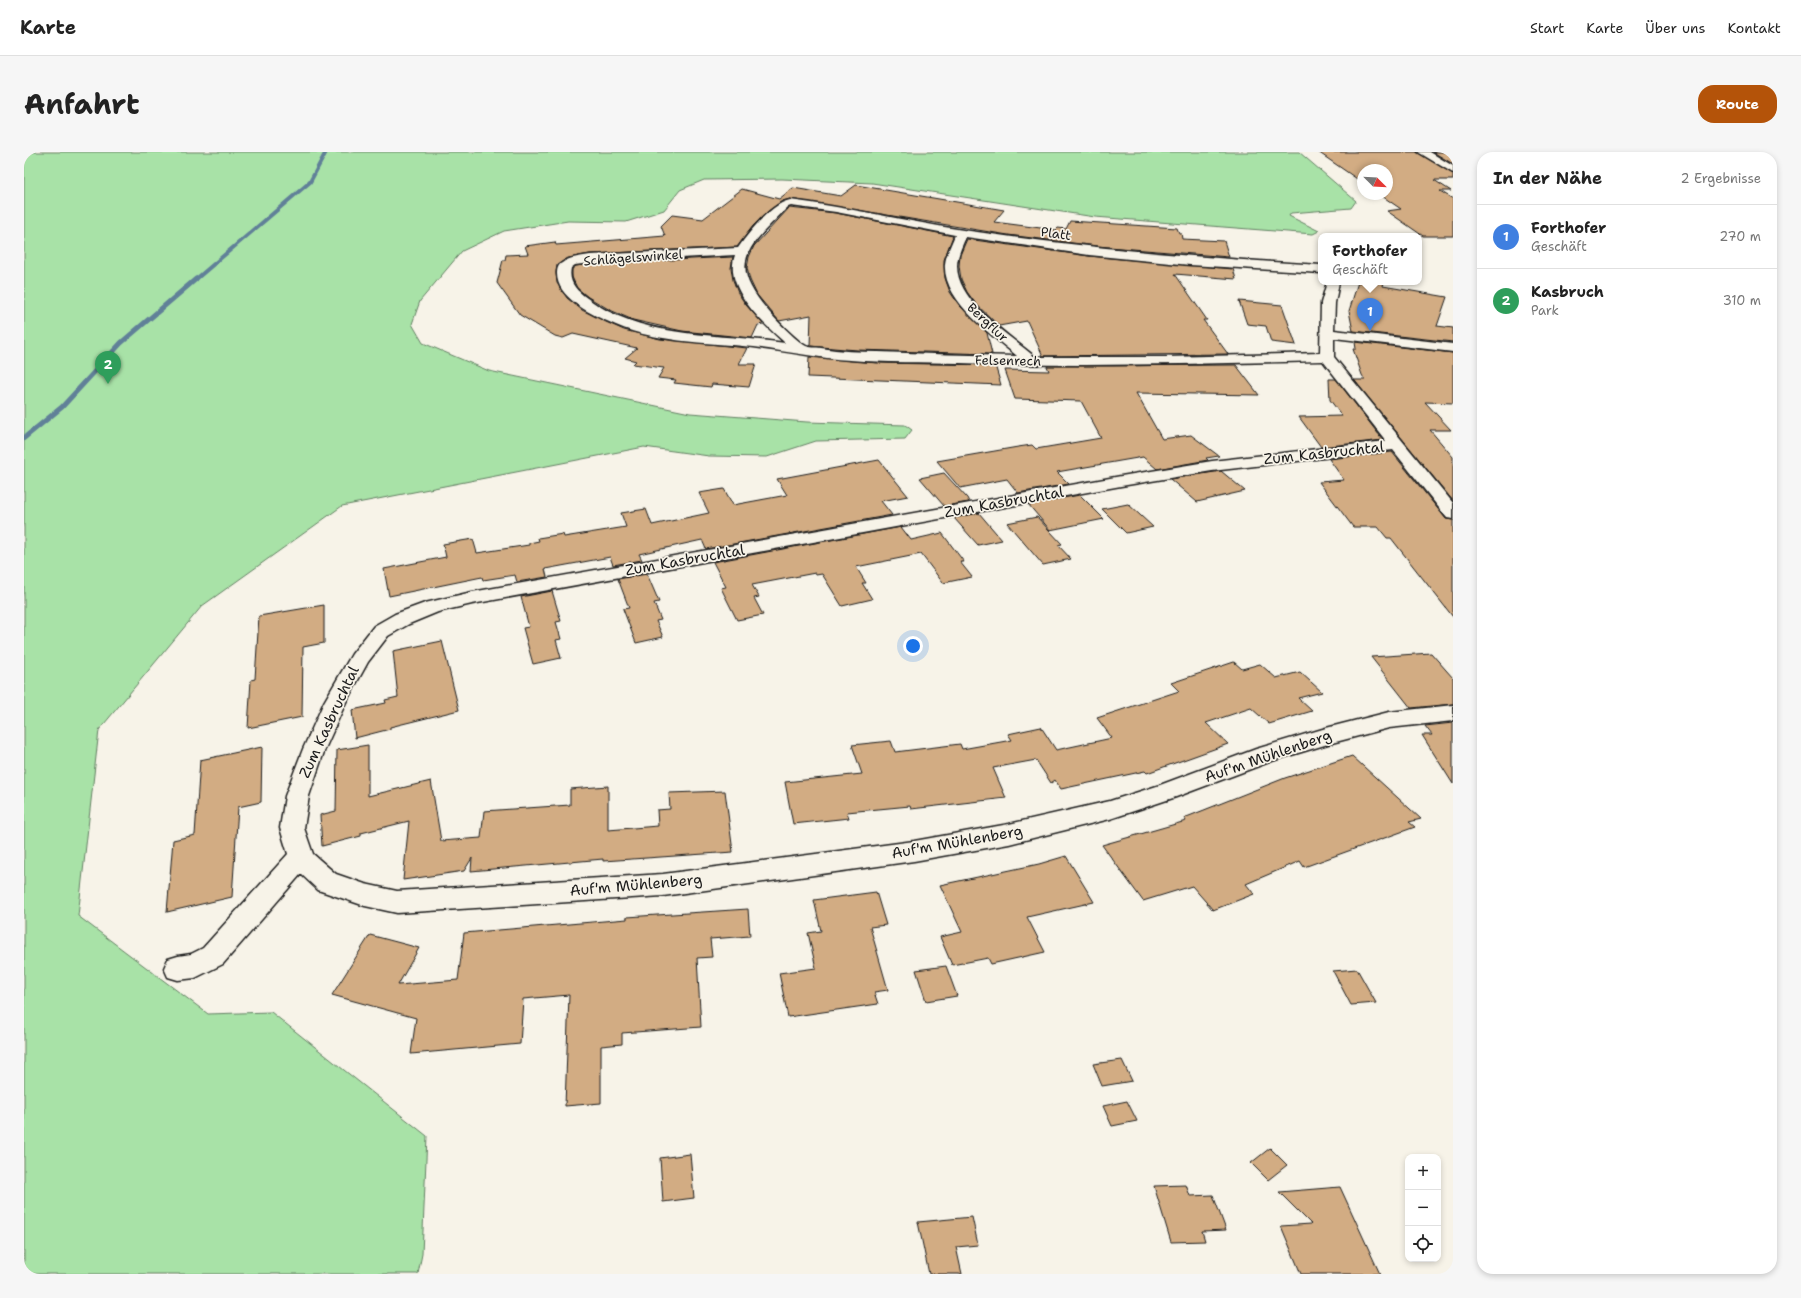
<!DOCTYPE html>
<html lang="de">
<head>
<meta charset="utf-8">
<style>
  body { margin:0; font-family:"Shantell Sans",sans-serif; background:#f6f6f6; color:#222 }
  .controls { position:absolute; right:12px; bottom:12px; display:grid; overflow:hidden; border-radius:8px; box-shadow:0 2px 6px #0003 }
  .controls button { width:36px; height:36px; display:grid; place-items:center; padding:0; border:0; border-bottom:1px solid #e0e0e0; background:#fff; color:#222; font:20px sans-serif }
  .compass { position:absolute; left:1333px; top:12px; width:36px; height:36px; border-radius:50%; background:#fff; box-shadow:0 2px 6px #0003; rotate:114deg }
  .you { position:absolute; left:889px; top:494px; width:14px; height:14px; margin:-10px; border:3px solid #fff; border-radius:50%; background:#1a73e8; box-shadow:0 0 0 6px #1a73e833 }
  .badge { display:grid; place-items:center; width:26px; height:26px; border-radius:50%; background:#b45309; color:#fff; font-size:13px; font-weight:700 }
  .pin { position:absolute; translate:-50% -33px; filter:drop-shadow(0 1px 2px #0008) }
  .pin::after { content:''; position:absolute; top:21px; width:14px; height:12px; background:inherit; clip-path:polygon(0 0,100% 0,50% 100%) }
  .popup { position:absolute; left:1294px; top:81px; width:104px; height:52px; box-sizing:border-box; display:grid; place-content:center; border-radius:8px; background:#fff; filter:drop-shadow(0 1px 3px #0005); font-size:13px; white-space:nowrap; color:#767676 }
  .popup b { font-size:15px; color:#222 }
  .popup::after { content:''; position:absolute; left:50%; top:100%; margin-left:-8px; border:8px solid transparent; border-top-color:#fff }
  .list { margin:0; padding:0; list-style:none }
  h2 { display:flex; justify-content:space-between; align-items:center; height:52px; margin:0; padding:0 16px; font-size:17px }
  h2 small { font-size:13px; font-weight:400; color:#767676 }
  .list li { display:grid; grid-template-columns:26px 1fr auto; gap:12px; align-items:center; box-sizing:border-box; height:64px; padding:0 16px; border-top:1px solid #e0e0e0 }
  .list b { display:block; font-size:15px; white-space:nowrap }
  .list p { margin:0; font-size:13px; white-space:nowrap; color:#767676 }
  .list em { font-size:13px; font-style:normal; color:#767676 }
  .icon { flex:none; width:22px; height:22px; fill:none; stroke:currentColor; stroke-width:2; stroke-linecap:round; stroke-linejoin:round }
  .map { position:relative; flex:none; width:1429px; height:1122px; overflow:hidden; border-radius:16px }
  header { display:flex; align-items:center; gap:24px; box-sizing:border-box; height:56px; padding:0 20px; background:#fff; border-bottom:1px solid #e0e0e0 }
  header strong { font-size:19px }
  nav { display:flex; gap:22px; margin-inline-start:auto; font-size:14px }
  .intro { display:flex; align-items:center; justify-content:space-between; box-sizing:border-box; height:96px; padding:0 24px }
  h1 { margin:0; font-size:28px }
  .button { padding:10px 18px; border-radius:16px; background:#b45309; color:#fff; font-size:14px; font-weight:700 }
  main { display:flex; gap:24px; padding:0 24px }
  aside { flex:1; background:#fff; border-radius:16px; box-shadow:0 2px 6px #0003 }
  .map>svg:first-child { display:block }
  .green { fill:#a8e2a7; stroke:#627f62 }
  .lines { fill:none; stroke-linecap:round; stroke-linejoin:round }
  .stream-far1 { stroke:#608098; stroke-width:4 }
  .stream { stroke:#608098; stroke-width:5 }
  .building { fill:#d2ac83; stroke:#1c1c1c }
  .minor-casing { stroke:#1c1c1c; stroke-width:3 }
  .minor { fill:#f7f3e8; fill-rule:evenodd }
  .labels { text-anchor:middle; stroke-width:3.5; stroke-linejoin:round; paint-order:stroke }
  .far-street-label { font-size:13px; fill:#1c1c1c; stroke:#f7f3e8 }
  .street-label { font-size:15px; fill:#1c1c1c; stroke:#f7f3e8 }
</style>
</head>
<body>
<header>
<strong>Karte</strong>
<nav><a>Start</a><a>Karte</a><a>Über uns</a><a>Kontakt</a></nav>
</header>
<div class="intro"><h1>Anfahrt</h1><a class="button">Route</a></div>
<main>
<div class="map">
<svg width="1429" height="1122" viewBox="0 0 1429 1122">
  <rect width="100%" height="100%" fill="#f7f3e8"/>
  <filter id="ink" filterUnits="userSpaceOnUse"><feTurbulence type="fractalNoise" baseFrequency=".025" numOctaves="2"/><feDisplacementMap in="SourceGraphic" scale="8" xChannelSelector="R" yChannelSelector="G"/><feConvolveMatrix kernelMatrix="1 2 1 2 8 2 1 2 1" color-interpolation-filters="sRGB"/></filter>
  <g filter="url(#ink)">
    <path class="green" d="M 0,0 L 1275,0 L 1332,49 L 1327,56 L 1267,61 L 1265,64 L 1295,79 L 1289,82 L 1071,65 L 848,31 L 758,27 L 680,28 L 656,38 L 640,58 L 602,70 L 544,69 L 480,79 L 438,99 L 396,149 L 388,172 L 399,191 L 465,219 L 666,261 L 783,270 L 881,273 L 888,278 L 881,287 L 792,289 L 743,305 L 685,304 L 620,295 L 318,354 L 178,454 L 75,578 L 54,764 L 184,862 L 247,860 L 403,984 L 398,1102 L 394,1122 L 0,1122 Z"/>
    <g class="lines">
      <path class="stream-far1" d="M 171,128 L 286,30 L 302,0"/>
      <path class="stream" d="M 0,286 L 38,255 L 97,191 L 172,127"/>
    </g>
    <g class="building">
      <path d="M 1294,0 L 1393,0 L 1429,22 L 1429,28 L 1410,28 L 1427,39 L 1416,39 L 1429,47 L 1429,84 L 1399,84 L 1363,59 L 1377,57 L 1355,42 L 1363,42 L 1363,18 L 1339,18 L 1339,31 Z"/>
      <path d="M 1409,0 L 1429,0 L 1429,12 Z"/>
      <path d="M 832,33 L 980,58 L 970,70 L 1032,78 L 1034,76 L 1042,77 L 1046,69 L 1153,76 L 1155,81 L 1157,81 L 1158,87 L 1200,89 L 1205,105 L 1073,94 L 984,83 L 766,47 L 758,49 L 743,60 L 729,74 L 713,95 L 566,102 L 544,106 L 533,113 L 532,120 L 533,131 L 543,146 L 558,158 L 582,170 L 600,178 L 636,187 L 723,196 L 715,212 L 732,212 L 725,235 L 688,232 L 687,235 L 650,231 L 652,228 L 634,226 L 640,216 L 609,212 L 612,209 L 601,206 L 613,196 L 549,182 L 539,186 L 531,184 L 496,163 L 473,131 L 479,108 L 481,108 L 482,103 L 504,102 L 501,94 L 531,90 L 532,93 L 641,84 L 637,74 L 648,63 L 679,67 L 718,37 L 755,47 L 769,36 L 817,44 Z"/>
      <path d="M 765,56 L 812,61 L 929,84 L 920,108 L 921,126 L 926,140 L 935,153 L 963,181 L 968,202 L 833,198 L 786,194 L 787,163 L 755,169 L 733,143 L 726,128 L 723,116 L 725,105 L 730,94 Z"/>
      <path d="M 943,87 L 1065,104 L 1209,117 L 1212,127 L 1151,122 L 1183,168 L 1179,168 L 1204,202 L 1019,204 L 1003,169 L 975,174 L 952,152 L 943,140 L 937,127 L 935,114 L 936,103 Z"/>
      <path d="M 709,105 L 707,116 L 709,128 L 714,141 L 722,153 L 739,172 L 734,173 L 728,186 L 658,179 L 609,168 L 586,158 L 564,145 L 553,136 L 548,125 L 548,117 L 552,114 L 566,112 Z"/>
      <path d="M 1334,130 L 1360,130 L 1359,134 L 1423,145 L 1413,174 L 1429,176 L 1429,190 L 1329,179 L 1325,159 Z"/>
      <path d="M 1215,149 L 1258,153 L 1272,193 L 1247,190 L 1242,174 L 1223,172 Z"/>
      <path d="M 1331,190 L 1429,201 L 1429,251 L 1401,250 L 1427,278 L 1406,278 L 1429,305 L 1429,349 L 1330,228 L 1341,228 L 1338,223 L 1329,197 L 1332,197 Z"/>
      <path d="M 785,205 L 853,211 L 971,213 L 977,233 L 784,225 Z"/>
      <path d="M 1212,213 L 1235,243 L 1112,241 L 1138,287 L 1167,283 L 1195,304 L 1182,306 L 1184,308 L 1133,317 L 1119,305 L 1033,320 L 1045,332 L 994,341 L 983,327 L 936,336 L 913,309 L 994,295 L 1008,293 L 1012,297 L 1077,286 L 1057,249 L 991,247 L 981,218 L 1025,219 L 1023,214 Z"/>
      <path d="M 1305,227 L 1312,227 L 1359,288 L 1297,295 L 1275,265 L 1318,264 L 1306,248 Z"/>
      <path d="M 1368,300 L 1422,367 L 1429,368 L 1429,465 L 1367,386 L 1363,386 L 1354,375 L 1329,375 L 1295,330 L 1320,328 L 1305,307 Z"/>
      <path d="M 855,308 L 884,344 L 857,349 L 868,363 L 682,397 L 678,388 L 615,402 L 618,408 L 589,413 L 586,405 L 521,417 L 523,425 L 493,430 L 491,423 L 459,428 L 458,425 L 365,444 L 360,417 L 422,405 L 419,392 L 449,387 L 453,401 L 505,393 L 505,391 L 515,389 L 514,386 L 539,382 L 540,385 L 602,375 L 597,361 L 622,357 L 628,373 L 685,361 L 675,341 L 700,337 L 709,353 L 763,343 L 753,327 Z"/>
      <path d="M 1197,319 L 1221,339 L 1173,350 L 1146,327 Z"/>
      <path d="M 920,321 L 943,346 L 945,350 L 920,354 L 896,326 Z"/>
      <path d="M 1056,343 L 1080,367 L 1026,378 L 1004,352 Z"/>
      <path d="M 1104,352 L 1129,375 L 1102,381 L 1078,357 Z"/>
      <path d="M 955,361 L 978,388 L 954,393 L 930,366 Z"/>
      <path d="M 1013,365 L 1038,392 L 1034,393 L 1047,407 L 1019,413 L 983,371 Z"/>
      <path d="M 877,375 L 887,388 L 918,381 L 940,410 L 936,410 L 948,425 L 919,431 L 897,402 L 832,415 L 842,431 L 838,431 L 848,447 L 818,454 L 798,422 L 792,423 L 791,421 L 728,433 L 735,445 L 730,446 L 739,463 L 713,468 L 697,436 L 702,435 L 689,410 Z"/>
      <path d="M 623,422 L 635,450 L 630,451 L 637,468 L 632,469 L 639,485 L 612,491 L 599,457 L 605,456 L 594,427 Z"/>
      <path d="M 528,439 L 537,469 L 532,470 L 537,487 L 532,488 L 537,506 L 509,512 L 499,476 L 505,475 L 497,445 Z"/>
      <path d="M 300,453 L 300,491 L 279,495 L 278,565 L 224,576 L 227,528 L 231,527 L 235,464 Z"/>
      <path d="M 418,489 L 435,558 L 366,575 L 366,577 L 331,586 L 328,558 L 362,551 L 361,548 L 374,545 L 369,499 Z"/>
      <path d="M 1407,501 L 1429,526 L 1429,552 L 1387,556 L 1347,505 Z"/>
      <path d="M 1210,510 L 1218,517 L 1236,512 L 1252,526 L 1276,520 L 1298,540 L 1274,546 L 1288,559 L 1245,572 L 1227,556 L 1182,571 L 1204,592 L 1123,621 L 1121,619 L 1037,637 L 1031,628 L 1027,631 L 1012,608 L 969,616 L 982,646 L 887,657 L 886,654 L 823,660 L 825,666 L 769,672 L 761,630 L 838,622 L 828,593 L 867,589 L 871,600 L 936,592 L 938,597 L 988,588 L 984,582 L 1017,575 L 1032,598 L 1088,586 L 1073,566 L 1155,539 L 1147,531 Z"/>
      <path d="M 1429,571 L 1429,632 L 1398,583 L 1408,583 L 1401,574 Z"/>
      <path d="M 344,593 L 344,644 L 407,629 L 417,689 L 457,686 L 460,659 L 546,653 L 546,637 L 584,634 L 584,678 L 634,674 L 633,658 L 646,657 L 645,641 L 701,639 L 709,700 L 579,709 L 579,707 L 447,719 L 448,706 L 440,719 L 379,728 L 385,669 L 337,681 L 337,684 L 298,694 L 296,663 L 312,659 L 313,598 Z"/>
      <path d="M 238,595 L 237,650 L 214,655 L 208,745 L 143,760 L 149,688 L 171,683 L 176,608 Z"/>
      <path d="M 1328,604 L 1397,667 L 1385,670 L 1391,675 L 1280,715 L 1276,709 L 1222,732 L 1230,742 L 1189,758 L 1168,734 L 1119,749 L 1078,693 L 1162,669 L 1160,666 L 1261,626 Z"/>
      <path d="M 1042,704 L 1070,750 L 1003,765 L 1021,800 L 967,812 L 964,806 L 928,813 L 916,785 L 938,780 L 916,733 L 1015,712 Z"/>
      <path d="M 852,740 L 862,773 L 846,775 L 864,838 L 850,840 L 854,852 L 764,865 L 755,821 L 792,816 L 784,781 L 797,779 L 790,748 Z"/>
      <path d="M 724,757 L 726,784 L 686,787 L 688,805 L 673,806 L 677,875 L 598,881 L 598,892 L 577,894 L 577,951 L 541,954 L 545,843 L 499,847 L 496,892 L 387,902 L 392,866 L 308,843 L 346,783 L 395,796 L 374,833 L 434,828 L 440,781 L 603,767 L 603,765 Z"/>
      <path d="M 922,814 L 933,844 L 902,849 L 892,818 Z"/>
      <path d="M 1333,817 L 1352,851 L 1327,853 L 1309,819 Z"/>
      <path d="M 1098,908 L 1108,929 L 1078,934 L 1069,912 Z"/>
      <path d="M 1103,949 L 1113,969 L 1088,974 L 1079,954 Z"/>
      <path d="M 1246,996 L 1263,1013 L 1244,1028 L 1227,1011 Z"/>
      <path d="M 666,1002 L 670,1046 L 639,1050 L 636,1006 Z"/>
      <path d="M 1162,1033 L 1166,1044 L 1189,1043 L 1202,1078 L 1178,1079 L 1181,1089 L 1147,1090 L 1130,1034 Z"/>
      <path d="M 1316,1035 L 1356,1122 L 1277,1122 L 1257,1074 L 1287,1072 L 1255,1040 Z"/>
      <path d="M 948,1065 L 954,1093 L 932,1095 L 938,1122 L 905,1122 L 894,1070 Z"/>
    </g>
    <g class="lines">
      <defs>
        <g id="minor">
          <path d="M 1394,0 L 1406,0 L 1429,14 L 1429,21 Z"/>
          <path d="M 766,48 C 824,55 881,69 939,78 C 1058,96 1177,106 1297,113 L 1297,121 L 1166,113 L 1065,103 L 942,85 C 938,94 933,104 933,114 C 933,150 986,184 1011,205 L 1144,205 L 1296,201 L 1297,151 L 1303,130 L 1315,130 L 1311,151 L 1310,178 L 1429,192 L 1429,200 L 1310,186 L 1310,205 L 1429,351 L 1429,367 L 1423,366 L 1369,298 L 1188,319 L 1097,334 L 448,452 L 414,460 L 385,472 L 364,484 L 344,510 L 322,550 L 301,597 L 285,644 L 280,676 L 289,702 L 312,722 L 341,732 L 373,739 L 639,722 L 890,689 L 985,672 L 1086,649 L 1136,633 L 1232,597 L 1302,576 L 1365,560 L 1429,553 L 1429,569 L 1365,576 L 1304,592 L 1248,609 L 1152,645 L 1086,667 L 985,692 L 890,709 L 639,744 L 373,761 L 341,754 L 294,738 L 277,722 L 199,812 L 171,826 L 154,828 L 144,825 L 140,816 L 144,807 L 154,804 L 167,802 L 179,796 L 264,702 L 256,676 L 261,644 L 279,597 L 300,550 L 328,502 L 350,474 L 371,462 L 401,451 L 448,440 L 1097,324 L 1188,309 L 1362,289 L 1299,209 C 1177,212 1056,215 935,211 C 898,210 862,211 826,208 C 794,206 762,199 730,195 C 682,190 627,191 583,169 C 565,161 533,145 533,122 C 533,117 534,113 538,111 C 545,105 557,105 566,103 L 714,96 C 725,80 747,52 766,48 ZM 767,54 L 812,60 L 931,83 C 927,93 922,102 921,112 C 918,148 969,184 993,204 C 947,203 900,202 854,200 C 835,200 816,199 797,196 C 792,195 786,196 782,194 C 774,190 753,169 746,161 C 701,111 724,95 764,55 ZM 711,103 C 699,136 739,171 761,191 C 695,181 619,188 563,146 C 552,138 544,130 547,116 L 551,113 L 566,111 Z"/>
        </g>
      </defs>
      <use href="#minor" class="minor-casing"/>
      <use href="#minor" class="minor"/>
    </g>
  </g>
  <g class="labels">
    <g class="far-street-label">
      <text transform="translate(1032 81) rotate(8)" y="5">Platt</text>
      <text transform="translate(609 105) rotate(-4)" y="5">Schlägelswinkel</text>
      <text transform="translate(964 170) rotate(43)" y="5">Bergflur</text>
      <text transform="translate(984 208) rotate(1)" y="5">Felsenrech</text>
    </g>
    <g class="street-label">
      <text transform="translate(1300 301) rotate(-6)" y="5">Zum Kasbruchtal</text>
      <text transform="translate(980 350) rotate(-10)" y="5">Zum Kasbruchtal</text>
      <text transform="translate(661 408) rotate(-10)" y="5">Zum Kasbruchtal</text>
      <text transform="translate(305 570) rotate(-65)" y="5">Zum Kasbruchtal</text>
      <text transform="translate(1244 604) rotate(-19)" y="5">Auf'm Mühlenberg</text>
      <text transform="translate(933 690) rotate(-10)" y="5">Auf'm Mühlenberg</text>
      <text transform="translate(612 733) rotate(-5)" y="5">Auf'm Mühlenberg</text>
    </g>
  </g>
</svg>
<div class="controls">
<button>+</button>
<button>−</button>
<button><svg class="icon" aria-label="locate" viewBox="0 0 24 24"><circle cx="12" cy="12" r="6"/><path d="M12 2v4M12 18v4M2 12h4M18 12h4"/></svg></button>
</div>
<svg class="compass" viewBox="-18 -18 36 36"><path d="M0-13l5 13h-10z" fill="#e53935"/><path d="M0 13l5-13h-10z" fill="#767676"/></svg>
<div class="you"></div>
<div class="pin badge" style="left:1346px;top:179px;background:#3f7fe0">1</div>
<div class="popup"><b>Forthofer</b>Geschäft</div>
<div class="pin badge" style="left:84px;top:232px;background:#2e9e5b">2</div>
</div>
<aside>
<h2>In der Nähe<small>2 Ergebnisse</small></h2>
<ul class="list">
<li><span class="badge" style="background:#3f7fe0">1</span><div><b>Forthofer</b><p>Geschäft</p></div><em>270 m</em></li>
<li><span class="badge" style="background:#2e9e5b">2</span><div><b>Kasbruch</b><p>Park</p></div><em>310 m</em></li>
</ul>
</aside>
</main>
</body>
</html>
